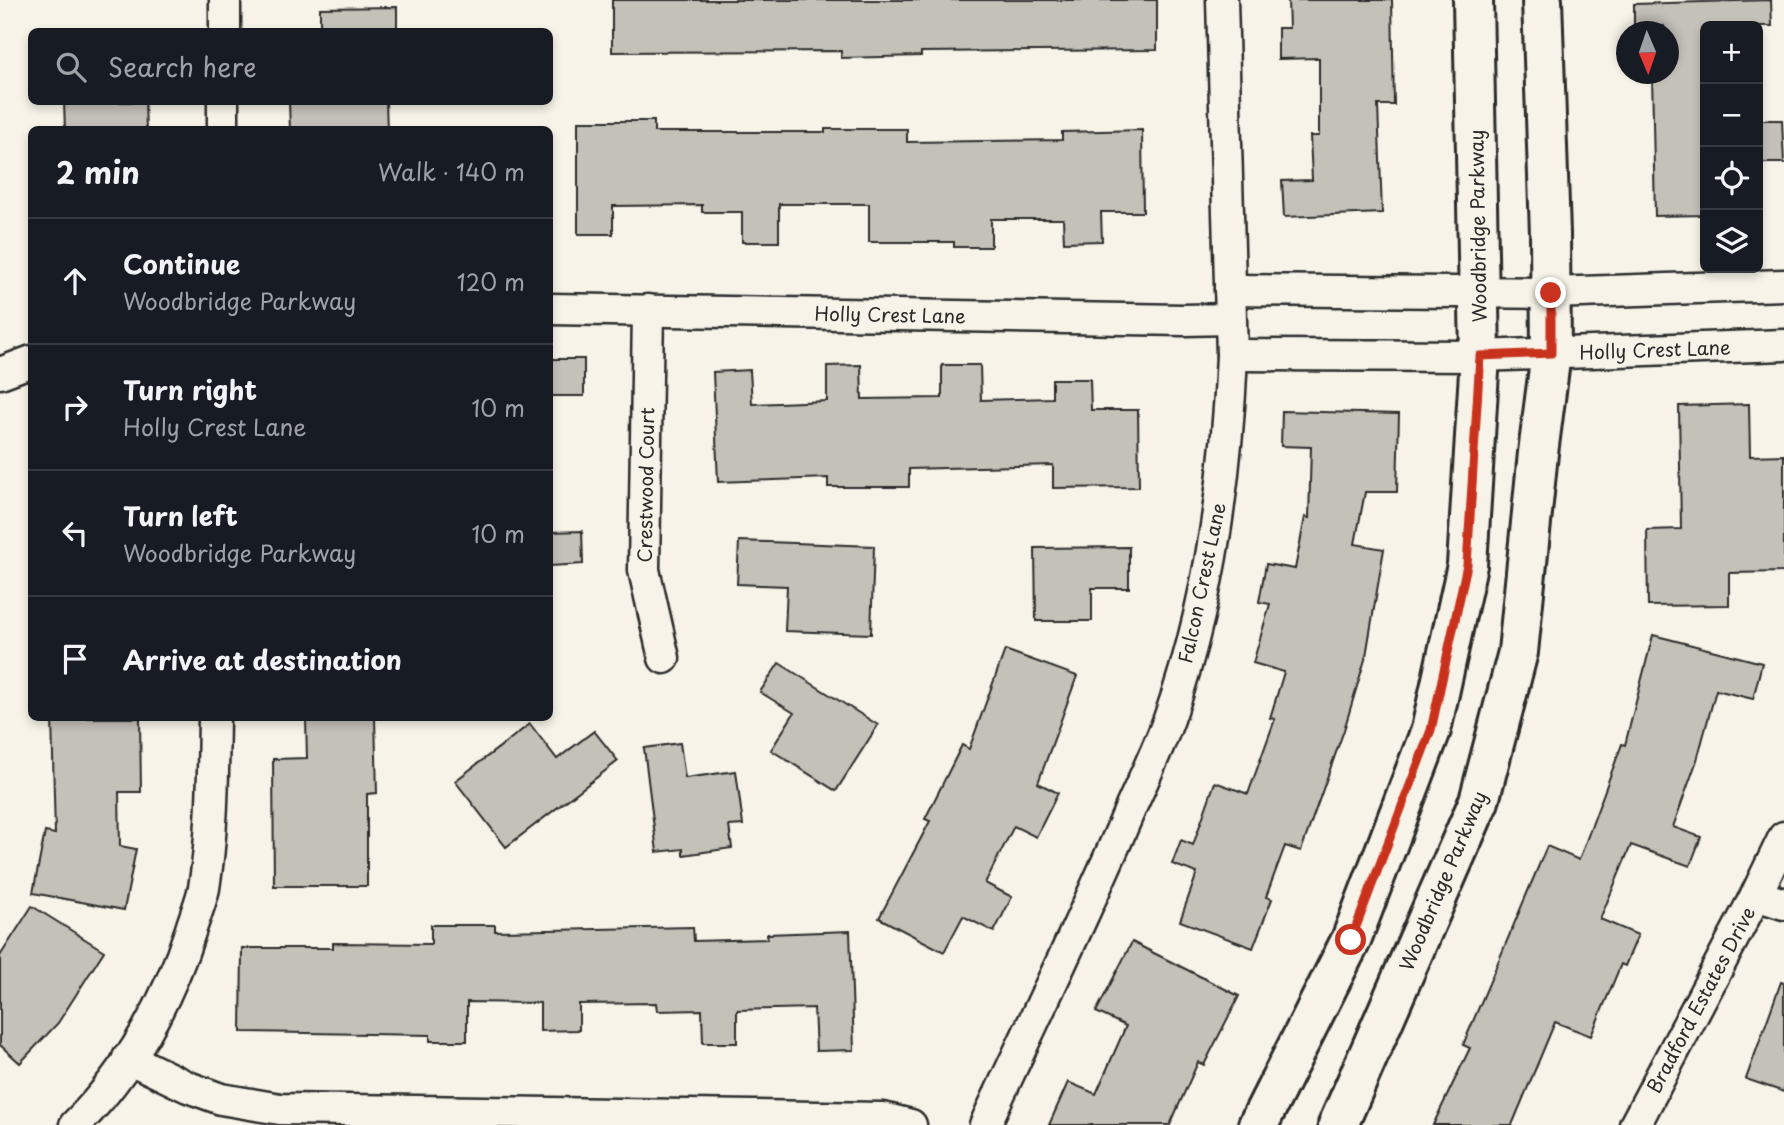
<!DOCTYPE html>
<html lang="en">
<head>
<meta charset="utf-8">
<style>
  body { margin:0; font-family:"Playpen Sans",sans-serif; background:#20242c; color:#f1f3f6 }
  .controls { position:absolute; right:21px; top:21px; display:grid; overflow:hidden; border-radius:10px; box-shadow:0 4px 10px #0003 }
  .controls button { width:63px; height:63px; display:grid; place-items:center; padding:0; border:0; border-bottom:2px solid #363941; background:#171b24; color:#f1f3f6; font:35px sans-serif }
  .compass { position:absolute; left:1616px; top:21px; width:63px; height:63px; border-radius:50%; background:#171b24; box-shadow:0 4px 10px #0003; rotate:178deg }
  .stop { position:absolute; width:21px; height:21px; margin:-16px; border:5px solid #c8321e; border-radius:50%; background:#fff }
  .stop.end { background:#c8321e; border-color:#fff; box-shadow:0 2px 7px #0008 }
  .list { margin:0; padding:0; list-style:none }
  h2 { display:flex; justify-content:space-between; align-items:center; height:91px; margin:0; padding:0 28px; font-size:30px }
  h2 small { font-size:23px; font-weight:400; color:#9ea1a6 }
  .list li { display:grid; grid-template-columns:46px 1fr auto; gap:21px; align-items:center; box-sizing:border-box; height:126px; padding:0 28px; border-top:2px solid #363941 }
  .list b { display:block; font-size:26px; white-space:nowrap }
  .list p { margin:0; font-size:23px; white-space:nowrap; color:#9ea1a6 }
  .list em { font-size:23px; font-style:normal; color:#9ea1a6 }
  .icon { flex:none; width:38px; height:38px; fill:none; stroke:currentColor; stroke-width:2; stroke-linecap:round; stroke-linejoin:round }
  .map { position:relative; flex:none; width:1784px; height:1125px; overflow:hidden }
  .search { position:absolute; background:#171b24; box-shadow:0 4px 10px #0003; left:28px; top:28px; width:525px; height:77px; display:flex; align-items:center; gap:18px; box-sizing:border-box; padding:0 24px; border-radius:10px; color:#9ea1a6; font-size:26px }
  .panel { position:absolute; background:#171b24; box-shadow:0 4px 10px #0003; left:28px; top:126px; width:525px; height:595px; border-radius:10px }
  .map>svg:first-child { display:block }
  .building { fill:#c4c1b9; stroke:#2b2b2b; stroke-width:2 }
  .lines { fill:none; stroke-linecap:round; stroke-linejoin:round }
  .minor-casing { stroke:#2b2b2b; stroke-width:35 }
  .secondary-casing { stroke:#2b2b2b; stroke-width:44 }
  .minor { stroke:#f7f3e8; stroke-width:30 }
  .secondary { stroke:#f7f3e8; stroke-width:38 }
  .route { stroke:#c8321e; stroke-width:9 }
  .labels { text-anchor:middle; stroke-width:6; stroke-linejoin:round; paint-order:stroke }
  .street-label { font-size:19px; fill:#2b2b2b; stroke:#f7f3e8 }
</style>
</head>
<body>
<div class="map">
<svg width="1784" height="1125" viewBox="0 0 1784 1125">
  <rect width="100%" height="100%" fill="#f7f3e8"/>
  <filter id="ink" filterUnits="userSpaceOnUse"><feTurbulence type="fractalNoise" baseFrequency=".0143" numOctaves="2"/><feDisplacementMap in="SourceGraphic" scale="14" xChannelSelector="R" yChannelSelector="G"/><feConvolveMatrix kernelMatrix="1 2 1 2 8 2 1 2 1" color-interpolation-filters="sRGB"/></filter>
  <g filter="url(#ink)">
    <g class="building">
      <path d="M 612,0 L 1157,0 L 1157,50 L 921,52 L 921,56 L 841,58 L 841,51 L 612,52 Z"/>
      <path d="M 1288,0 L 1392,0 L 1394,105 L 1378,105 L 1382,213 L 1284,217 L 1282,181 L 1312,180 L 1310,136 L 1319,136 L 1319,58 L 1278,59 L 1278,28 L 1289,28 Z"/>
      <path d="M 1771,0 L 1772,26 L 1705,26 L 1705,215 L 1655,216 L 1652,74 L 1669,74 L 1669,32 L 1664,32 L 1664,26 L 1634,26 L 1634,4 Z"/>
      <path d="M 397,7 L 397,32 L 320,32 L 320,8 Z"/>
      <path d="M 64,102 L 145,102 L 146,130 L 65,130 Z"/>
      <path d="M 289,102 L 386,102 L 387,130 L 290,130 Z"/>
      <path d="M 1758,120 L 1782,120 L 1784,163 L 1758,163 Z"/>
      <path d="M 578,121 L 654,121 L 654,132 L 825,132 L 825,129 L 907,129 L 907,142 L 1062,140 L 1062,132 L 1142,130 L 1143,212 L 1101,212 L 1102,241 L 1064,242 L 1063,219 L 991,219 L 991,247 L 954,247 L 954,242 L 869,242 L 869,204 L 779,204 L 779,242 L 742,242 L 742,212 L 702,212 L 702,205 L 613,206 L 613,234 L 578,234 Z"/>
      <rect x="550" y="359" width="34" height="37"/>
      <path d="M 861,365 L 862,399 L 942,398 L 942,365 L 980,365 L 981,400 L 1052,398 L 1052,379 L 1090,379 L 1091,410 L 1138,410 L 1139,487 L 1053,488 L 1053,465 L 909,469 L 909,487 L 828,487 L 828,478 L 718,482 L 713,372 L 750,370 L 752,404 L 827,401 L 827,366 Z"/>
      <path d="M 1749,404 L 1750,456 L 1784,455 L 1784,572 L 1729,573 L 1729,605 L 1648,606 L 1647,530 L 1681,529 L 1679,406 Z"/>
      <path d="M 1282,411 L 1399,414 L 1397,492 L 1365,492 L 1355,544 L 1384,549 L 1366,656 L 1344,730 L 1301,851 L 1285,846 L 1266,897 L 1272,899 L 1253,948 L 1180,921 L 1197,873 L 1172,864 L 1181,840 L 1193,845 L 1215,782 L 1248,794 L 1275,719 L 1270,718 L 1284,672 L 1253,663 L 1270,604 L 1259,602 L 1266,564 L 1295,569 L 1305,517 L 1309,518 L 1311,447 L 1281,446 Z"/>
      <path d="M 582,531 L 583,564 L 550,566 L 550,532 Z"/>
      <path d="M 739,541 L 874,546 L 871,634 L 785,631 L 787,586 L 737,584 Z"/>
      <path d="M 1129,547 L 1129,588 L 1092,588 L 1092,621 L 1036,621 L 1035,548 Z"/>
      <path d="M 1653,635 L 1762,663 L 1753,699 L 1716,690 L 1697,760 L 1673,827 L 1701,837 L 1690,866 L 1631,845 L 1600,919 L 1638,935 L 1625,966 L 1621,964 L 1591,1036 L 1555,1022 L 1512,1125 L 1433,1125 L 1470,1048 L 1463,1045 L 1547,846 L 1579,860 L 1622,744 L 1625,745 Z"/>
      <path d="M 1005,650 L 1077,676 L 1038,783 L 1058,793 L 1036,837 L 1014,826 L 985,883 L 1012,897 L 994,932 L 963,916 L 944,952 L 879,918 L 930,821 L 925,819 L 962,745 L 969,749 Z"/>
      <path d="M 779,663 L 878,725 L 836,791 L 771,750 L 794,713 L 760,692 Z"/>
      <path d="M 52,718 L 140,718 L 141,792 L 119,792 L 120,846 L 136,849 L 124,910 L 33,893 L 45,832 L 55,834 Z"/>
      <path d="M 375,718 L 377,793 L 367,794 L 367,886 L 274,886 L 273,759 L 307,758 L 306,719 Z"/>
      <path d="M 530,724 L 557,759 L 594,731 L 618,761 L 506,847 L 455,781 Z"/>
      <path d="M 680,743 L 685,778 L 736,771 L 743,825 L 729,826 L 732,848 L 683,855 L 683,849 L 657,852 L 644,748 Z"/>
      <path d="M 32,906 L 104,951 L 58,1023 L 20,1063 L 0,1045 L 0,956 Z"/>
      <path d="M 431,925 L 495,925 L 495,931 L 693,927 L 694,941 L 768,939 L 767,934 L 850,931 L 854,1050 L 816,1051 L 814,1008 L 737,1010 L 737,1043 L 703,1043 L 702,1010 L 657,1011 L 656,1003 L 579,1004 L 579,1030 L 540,1031 L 540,1003 L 467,1002 L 467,1041 L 430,1041 L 430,1035 L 241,1032 L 242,948 L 333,948 L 333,943 L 431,944 Z"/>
      <path d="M 1132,942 L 1239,996 L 1204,1065 L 1198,1062 L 1170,1125 L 1049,1125 L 1068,1082 L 1096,1094 L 1126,1026 L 1096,1012 Z"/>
      <path d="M 1781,982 L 1784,983 L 1784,1092 L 1746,1079 Z"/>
    </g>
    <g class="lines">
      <defs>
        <g id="minor">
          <path d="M 225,32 L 225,0"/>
          <path d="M 223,130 L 223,102"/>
          <path d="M 1230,290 L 1551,293 L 1784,285"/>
          <path d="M 550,309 L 1184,320 L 1230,319"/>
          <path d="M 648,310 L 644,570 L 664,658"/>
          <path d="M 1232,355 L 1480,356 L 1784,345"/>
          <path d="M 0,373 L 32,361"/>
          <path d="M 1756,895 L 1784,904"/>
          <path d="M 128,1058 L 188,1087 L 221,1099 L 280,1109 L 883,1118 L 911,1125"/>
          <path d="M 75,1125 C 129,1072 168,1001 191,929 C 195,916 201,902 204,888 C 213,832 213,775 214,718"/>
          <path d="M 985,1125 C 1034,1019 1086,914 1131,807 C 1144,778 1158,749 1169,719 C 1210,603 1227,477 1232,355 L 1222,0"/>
          <path d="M 1635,1125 L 1756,895 L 1784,837"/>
        </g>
        <g id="secondary">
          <path d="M 1258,1125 L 1351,940 L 1431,730 L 1467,565 L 1480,356 L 1473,0"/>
          <path d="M 1338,1125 L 1479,801 L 1518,652 L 1538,453 L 1551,353 L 1550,234 L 1542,0"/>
        </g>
      </defs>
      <use href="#minor" class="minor-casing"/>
      <use href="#secondary" class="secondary-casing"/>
      <use href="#minor" class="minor"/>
      <use href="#secondary" class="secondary"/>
    </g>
  </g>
  <g class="lines" filter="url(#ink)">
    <path class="route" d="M 1351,940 L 1431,730 L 1467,565 L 1480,356 L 1551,353 L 1551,293"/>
  </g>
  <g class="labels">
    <g class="street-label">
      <text transform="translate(1478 226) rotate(-91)" y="7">Woodbridge Parkway</text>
      <text transform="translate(890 315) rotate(1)" y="7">Holly Crest Lane</text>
      <text transform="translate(1655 350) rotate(-2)" y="7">Holly Crest Lane</text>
      <text transform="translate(646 485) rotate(-89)" y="7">Crestwood Court</text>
      <text transform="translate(1202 583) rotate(-78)" y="7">Falcon Crest Lane</text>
      <text transform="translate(1443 881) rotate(-67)" y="7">Woodbridge Parkway</text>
      <text transform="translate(1701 1000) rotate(-62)" y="7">Bradford Estates Drive</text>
    </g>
  </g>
</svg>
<div class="controls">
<button>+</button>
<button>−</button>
<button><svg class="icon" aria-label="locate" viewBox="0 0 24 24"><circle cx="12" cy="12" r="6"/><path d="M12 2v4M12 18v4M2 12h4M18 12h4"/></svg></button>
<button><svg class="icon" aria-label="layers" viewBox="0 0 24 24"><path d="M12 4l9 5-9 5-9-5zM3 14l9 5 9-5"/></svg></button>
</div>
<svg class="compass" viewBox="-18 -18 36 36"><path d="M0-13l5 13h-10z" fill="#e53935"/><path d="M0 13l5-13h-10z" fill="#9ea1a6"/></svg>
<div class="stop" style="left:1351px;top:940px"></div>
<div class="stop end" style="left:1551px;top:293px"></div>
<div class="search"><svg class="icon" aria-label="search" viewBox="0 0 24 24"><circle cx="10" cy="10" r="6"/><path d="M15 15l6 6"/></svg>Search here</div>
<section class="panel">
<h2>2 min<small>Walk · 140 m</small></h2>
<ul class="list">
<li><svg class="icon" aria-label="ahead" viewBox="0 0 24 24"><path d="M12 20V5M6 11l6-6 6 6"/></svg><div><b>Continue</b><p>Woodbridge Parkway</p></div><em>120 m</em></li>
<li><svg class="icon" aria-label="right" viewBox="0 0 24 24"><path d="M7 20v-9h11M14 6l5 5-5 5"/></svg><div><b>Turn right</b><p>Holly Crest Lane</p></div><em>10 m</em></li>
<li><svg class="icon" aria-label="left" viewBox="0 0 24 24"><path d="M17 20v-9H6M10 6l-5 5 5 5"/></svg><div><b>Turn left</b><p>Woodbridge Parkway</p></div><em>10 m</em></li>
<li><svg class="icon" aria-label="arrive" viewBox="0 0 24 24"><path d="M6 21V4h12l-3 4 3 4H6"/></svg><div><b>Arrive at destination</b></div></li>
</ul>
</section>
</div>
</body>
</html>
